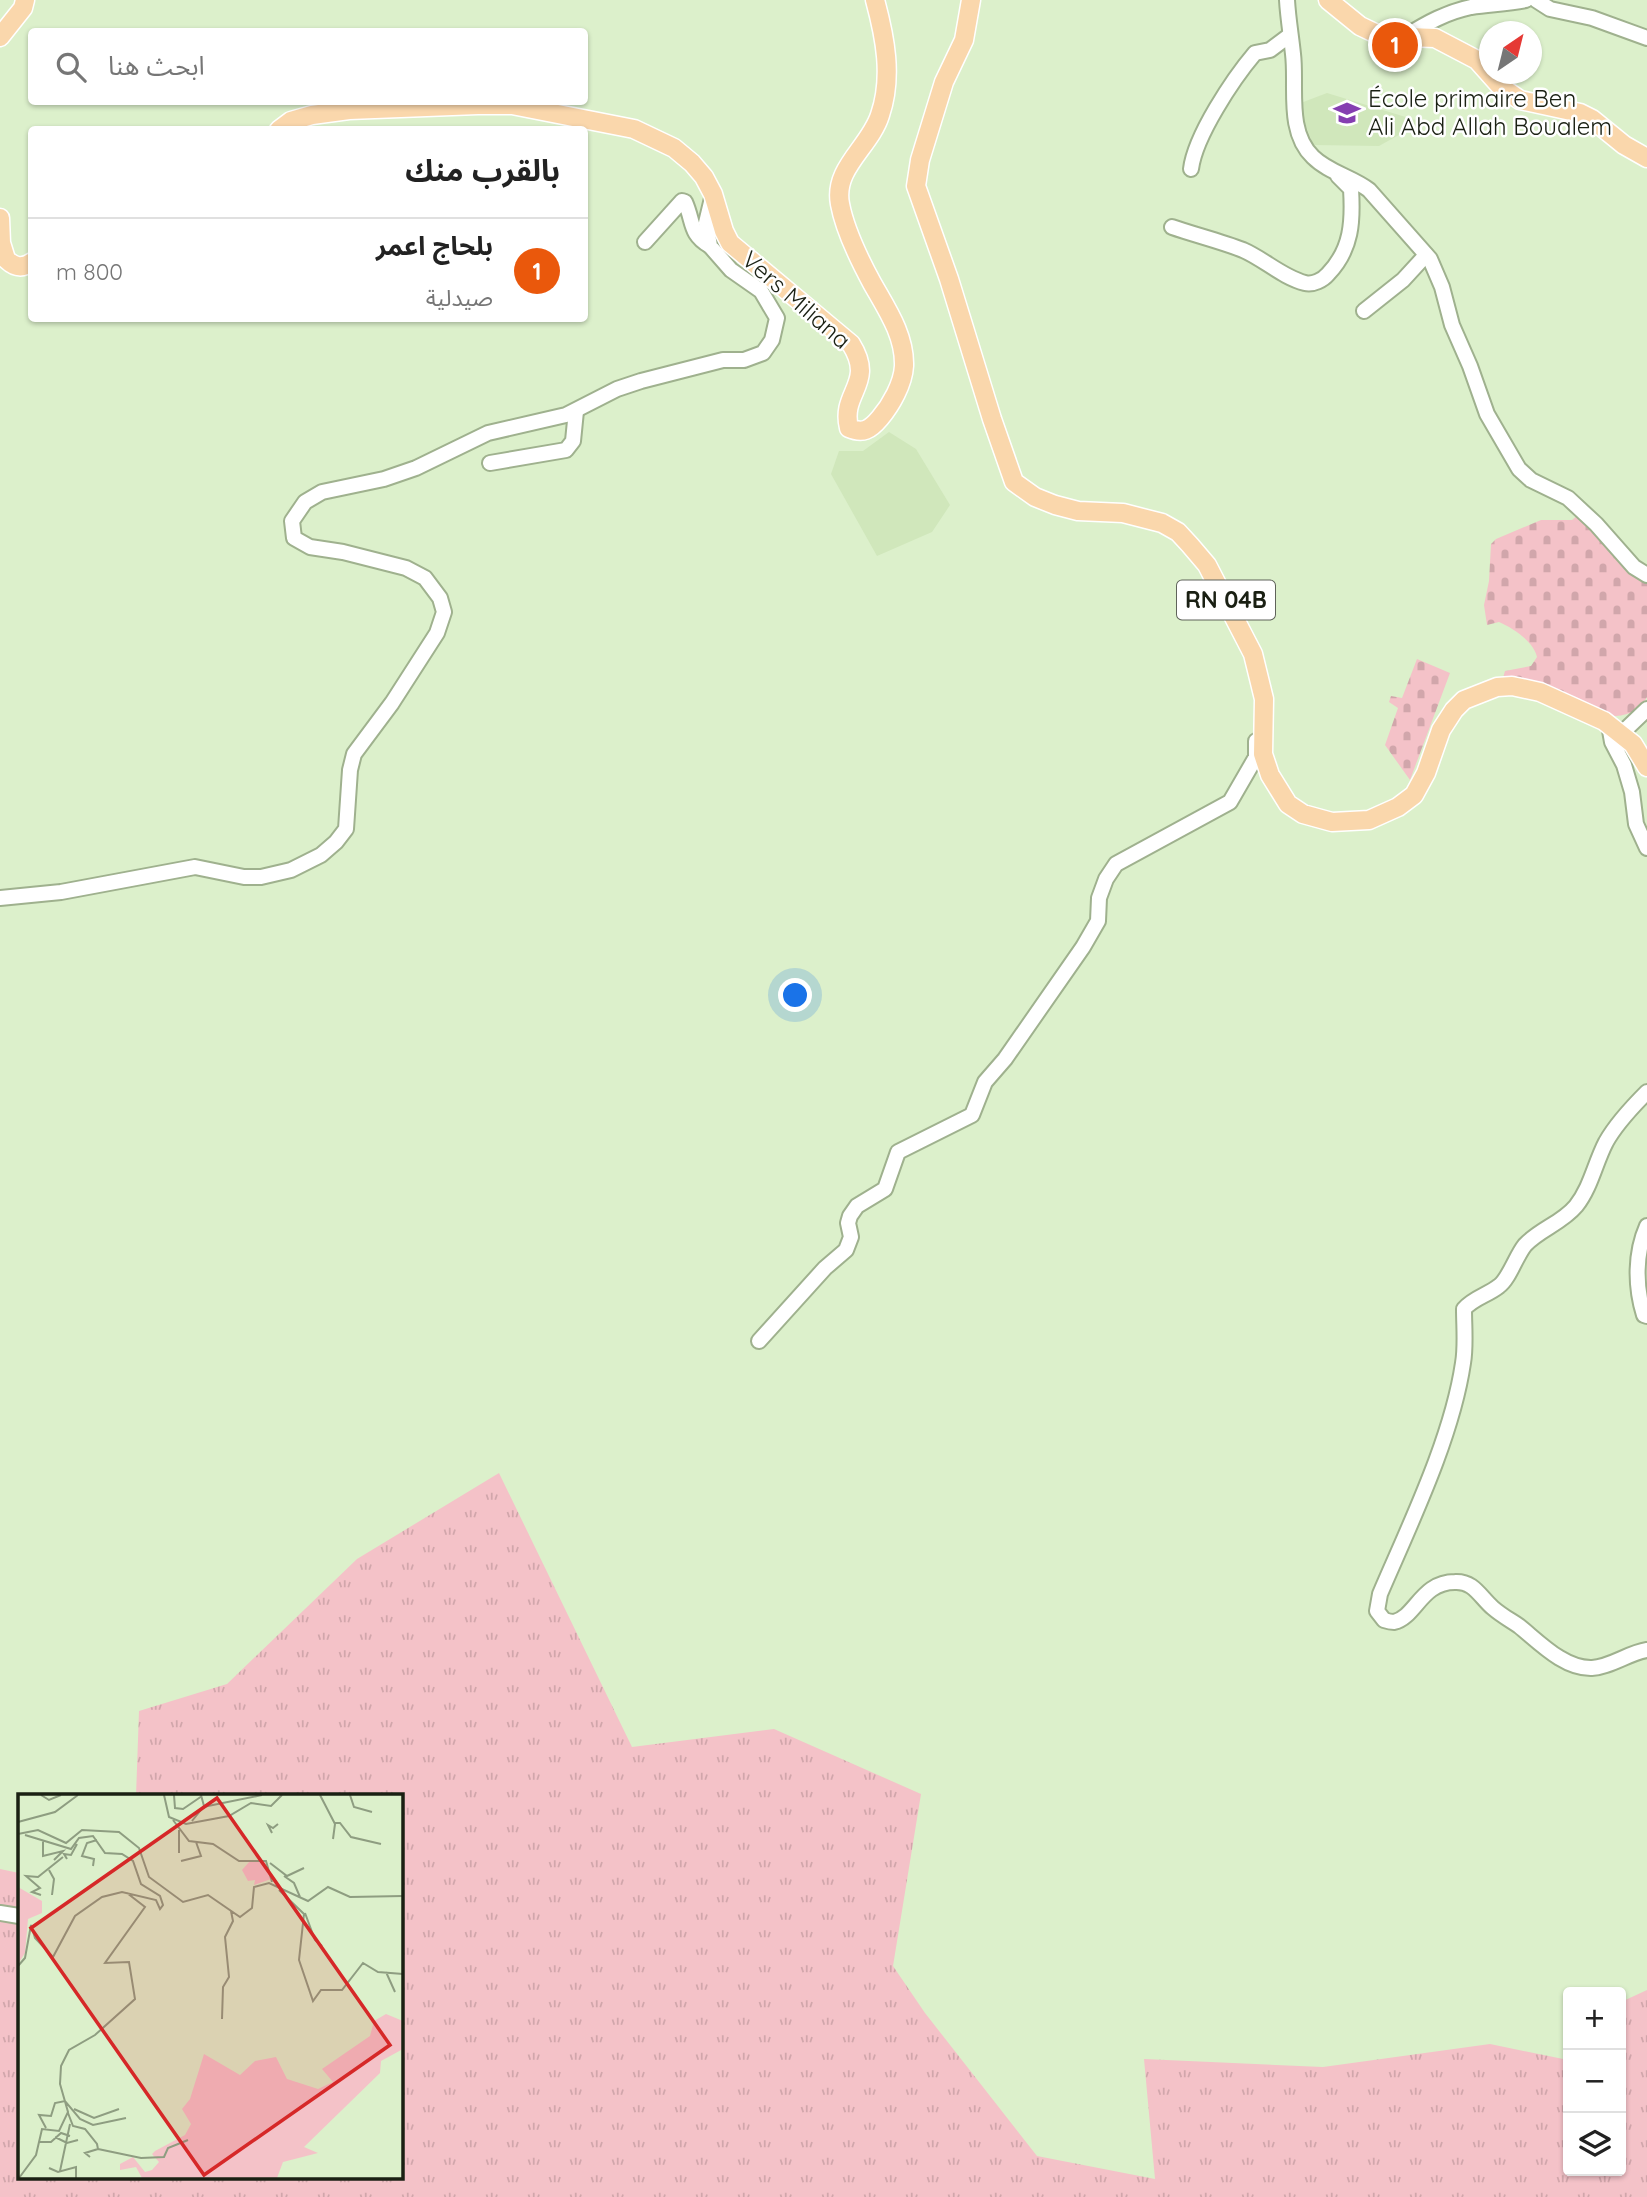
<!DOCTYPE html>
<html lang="ar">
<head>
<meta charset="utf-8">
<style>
  body { margin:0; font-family:Quicksand,"Noto Sans Arabic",sans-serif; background:#f2f2f2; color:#222; direction:rtl }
  .controls { position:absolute; right:21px; bottom:21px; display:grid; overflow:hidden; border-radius:7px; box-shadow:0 2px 5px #0004 }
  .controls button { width:63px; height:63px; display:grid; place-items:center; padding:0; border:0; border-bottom:2px solid #e0e0e0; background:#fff; color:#222; font:35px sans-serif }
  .compass { position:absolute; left:1479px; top:21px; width:63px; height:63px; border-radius:50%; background:#fff; box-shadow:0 2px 5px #0004; rotate:35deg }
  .you { position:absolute; left:796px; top:996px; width:24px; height:24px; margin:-18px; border:5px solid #fff; border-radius:50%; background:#1a73e8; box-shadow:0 0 0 10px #1a73e833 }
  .badge { display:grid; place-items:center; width:46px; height:46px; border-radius:50%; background:#ea580c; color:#fff; font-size:23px; font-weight:700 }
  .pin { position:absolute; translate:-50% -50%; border:4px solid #fff; box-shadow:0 2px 7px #0006 }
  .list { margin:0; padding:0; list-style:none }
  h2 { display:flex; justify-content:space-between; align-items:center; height:91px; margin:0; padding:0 28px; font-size:30px }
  h2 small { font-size:23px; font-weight:400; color:#767676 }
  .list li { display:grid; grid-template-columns:46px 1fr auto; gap:21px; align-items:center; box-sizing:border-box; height:105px; padding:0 28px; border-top:2px solid #e0e0e0 }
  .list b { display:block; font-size:26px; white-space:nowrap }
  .list p { margin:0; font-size:23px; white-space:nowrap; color:#767676 }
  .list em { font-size:23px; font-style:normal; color:#767676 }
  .icon { flex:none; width:38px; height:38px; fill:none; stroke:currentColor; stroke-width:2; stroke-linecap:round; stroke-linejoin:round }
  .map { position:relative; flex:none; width:1647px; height:2197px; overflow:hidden; direction:ltr }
  .search { position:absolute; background:#fff; box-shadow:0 2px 5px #0004; left:28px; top:28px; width:560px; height:77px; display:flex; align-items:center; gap:18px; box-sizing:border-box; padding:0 24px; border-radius:7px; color:#767676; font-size:26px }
  .panel { position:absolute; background:#fff; box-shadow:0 2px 5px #0004; left:28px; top:126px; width:560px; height:196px; border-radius:7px; direction:rtl }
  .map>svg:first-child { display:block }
  .built { fill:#d0e7bb }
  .grass { fill:url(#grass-tufts) }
  .cemetery { fill:url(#cemetery-stones) }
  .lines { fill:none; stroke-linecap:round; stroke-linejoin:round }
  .minor-casing { stroke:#9fb18e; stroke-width:18 }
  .major-casing { stroke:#fff; stroke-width:21 }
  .minor { stroke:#fff; stroke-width:14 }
  .major { stroke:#fad7ac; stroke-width:18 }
  .labels { text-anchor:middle; stroke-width:5; stroke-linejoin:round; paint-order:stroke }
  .shield { fill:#fff; stroke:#5f635a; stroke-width:2 }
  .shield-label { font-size:23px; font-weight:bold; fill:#1a2013 }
  .poi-label { font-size:24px; fill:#1a2013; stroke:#fff; text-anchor:start }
  .street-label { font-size:24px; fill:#1a2013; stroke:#fff }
  .inset-road { fill:none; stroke:#8e9d81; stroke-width:2 }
  .view { fill:#d62828; fill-opacity:0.15; stroke:#d62828; stroke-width:3.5 }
  .inset-edge { fill:none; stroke:#1a2013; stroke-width:3.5 }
</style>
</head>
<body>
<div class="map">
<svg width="1647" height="2197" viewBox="0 0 1647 2197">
  <defs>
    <pattern id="grass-tufts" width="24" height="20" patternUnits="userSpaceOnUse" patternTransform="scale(1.75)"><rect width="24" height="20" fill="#f4c2c8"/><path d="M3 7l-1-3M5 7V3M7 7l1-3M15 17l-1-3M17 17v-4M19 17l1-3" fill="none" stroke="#d1a6ab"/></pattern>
    <pattern id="cemetery-stones" width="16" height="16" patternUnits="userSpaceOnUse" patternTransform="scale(1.75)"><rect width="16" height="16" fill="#f4c2c8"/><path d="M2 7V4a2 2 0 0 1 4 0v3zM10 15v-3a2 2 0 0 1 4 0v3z" fill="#d1a6ab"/></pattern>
  </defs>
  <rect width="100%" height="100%" fill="#dcf0cb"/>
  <g class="built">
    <path d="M 1327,93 L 1422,122 L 1379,146 L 1313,145 L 1298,104 Z"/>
    <path d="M 889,432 L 916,449 L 950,505 L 932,532 L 877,556 L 831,474 L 839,451 L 863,451 Z"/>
  </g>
  <path class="grass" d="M 499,1473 L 632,1747 L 774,1729 L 921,1794 L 893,1966 L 925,2013 L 1037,2156 L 1155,2179 L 1144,2059 L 1323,2067 L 1490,2044 L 1568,2060 L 1568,2171 L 1621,2171 L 1621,2002 L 1647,1990 L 1647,2197 L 0,2197 L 0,1869 L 19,1873 L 19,2178 L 401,2178 L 401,1796 L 136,1796 L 139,1711 L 227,1684 L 357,1559 Z"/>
  <g class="cemetery">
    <path d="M 1578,515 L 1647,578 L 1647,697 C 1641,709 1630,715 1616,716 C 1598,717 1525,686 1503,678 L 1505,671 L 1531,666 L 1537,657 C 1534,642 1513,628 1499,622 L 1487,625 L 1484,605 L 1489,581 L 1491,544 L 1496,539 L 1541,520 L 1572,520 Z"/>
    <path d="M 1417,659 L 1450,673 L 1410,780 L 1385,745 L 1398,708 L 1389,702 L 1391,696 L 1402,698 Z"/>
  </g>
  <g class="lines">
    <defs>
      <g id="minor">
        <path d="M 1287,0 C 1288,18 1291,35 1293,54 C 1297,86 1286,131 1313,157 C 1328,172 1352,177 1369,190 L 1430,259 L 1442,287 L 1452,325 L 1470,366 L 1487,414 L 1519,469 L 1531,480 L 1568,498 L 1596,524 L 1634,567 L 1647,575"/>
        <path d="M 1536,0 L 1550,9 L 1592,18 L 1647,38"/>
        <path d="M 1406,36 C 1427,23 1447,12 1471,7 C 1489,4 1508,4 1526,0"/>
        <path d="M 1191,169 C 1195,136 1233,79 1255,53 L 1270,50 L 1290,35"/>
        <path d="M 1172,227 C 1195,235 1220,241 1243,250 C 1264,259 1282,277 1305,283 C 1313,285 1323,280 1328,274 C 1352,249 1353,221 1351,189 L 1338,176"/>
        <path d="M 645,242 L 682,201 L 685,202 C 694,222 689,234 710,246"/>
        <path d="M 1364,311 L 1403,280 L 1426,255"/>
        <path d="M 490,463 L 566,450 L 573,441 L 576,411"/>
        <path d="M 1609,725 L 1612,742 L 1624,765 L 1632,792 L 1636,824 L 1647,848"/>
        <path d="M 1622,733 L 1647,709"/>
        <path d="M 0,898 L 61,892 L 195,867 L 244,877 L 261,877 L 291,870 L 321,855 L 336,842 L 346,829 L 350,770 L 354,754 L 392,703 L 437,633 L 444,612 L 440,598 L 425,578 L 406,568 L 343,552 L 310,547 L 294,538 L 292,521 L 305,502 L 322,492 L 384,479 L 416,468 L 488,433 L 566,415 L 617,389 L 641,381 L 723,360 L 744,360 L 763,353 L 772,340 L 777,318 L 761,291 L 731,270 L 710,246 L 706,223 L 713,194"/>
        <path d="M 1647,1092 C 1632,1107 1616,1124 1606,1142 C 1595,1163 1591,1187 1576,1206 C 1562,1223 1540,1229 1525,1245 C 1516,1256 1509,1279 1499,1286 C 1488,1295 1473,1298 1464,1309 C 1464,1327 1466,1346 1463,1363 C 1452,1438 1410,1524 1380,1594 L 1377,1611 L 1384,1620 C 1387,1621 1391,1622 1394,1622 C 1416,1617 1421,1582 1455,1582 C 1474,1581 1480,1597 1493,1608 C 1501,1615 1510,1620 1519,1626 C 1539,1642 1564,1669 1592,1668 C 1611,1667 1628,1653 1647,1650"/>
        <path d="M 1647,1226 C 1635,1253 1635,1286 1644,1315 L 1647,1316"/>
        <path d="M 759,1341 L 825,1268 L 846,1250 L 851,1237 L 848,1223 L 850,1216 L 857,1206 L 885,1189 L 898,1152 L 972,1115 L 985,1082 L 1005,1059 L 1083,947 L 1098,921 L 1099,898 L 1106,879 L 1116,864 L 1230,802 L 1256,757 L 1256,741"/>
        <path d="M 0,1913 L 19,1916"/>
      </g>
      <g id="major">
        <path d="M 971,0 L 964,40 L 944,82 L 920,160 L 916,186 L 949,279 L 992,419 L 1014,482 L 1035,497 L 1055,505 L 1078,511 L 1123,513 L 1162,523 L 1178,532 L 1190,545 L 1207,565 L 1253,654 L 1264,699 L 1263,754 L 1270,775 L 1288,804 L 1303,814 L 1332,822 L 1369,820 L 1398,807 L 1414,795 L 1426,773 L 1441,730 L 1454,710 L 1464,700 L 1497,687 L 1512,686 L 1540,692 L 1604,721 L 1633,744 L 1647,767"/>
        <path d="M 1328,0 L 1360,26 L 1381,36 L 1435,38 L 1477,60 L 1501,87 L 1520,100 L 1580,113 L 1592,119 L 1624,145 L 1647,158"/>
        <path d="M 0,37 L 23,8 L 25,0"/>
        <path d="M 279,130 L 291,121 L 312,115 L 349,110 L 478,105 L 512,105 L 634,129 L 674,148 L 692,163 L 704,177 L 713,194 L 724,231 L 730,243 L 851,344 C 876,384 840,392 849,428 C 863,434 870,430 880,418 C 891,405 903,384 904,366 C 905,335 886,308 872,283 C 859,259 845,231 840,204 C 833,168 870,147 880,115 C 893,77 885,37 875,0"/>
        <path d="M 0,218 L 1,243 L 6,259 C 14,267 22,269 32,262"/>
      </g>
    </defs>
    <use href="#minor" class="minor-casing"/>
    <use href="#major" class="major-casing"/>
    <use href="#minor" class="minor"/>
    <use href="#major" class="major"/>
  </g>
  <defs>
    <symbol id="school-bare" viewBox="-9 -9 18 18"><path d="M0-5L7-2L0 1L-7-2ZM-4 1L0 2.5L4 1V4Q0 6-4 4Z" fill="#853eb1" stroke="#fff" stroke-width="2.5" paint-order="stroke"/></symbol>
  </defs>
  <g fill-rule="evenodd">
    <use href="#school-bare" x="1328" y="94" width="38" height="38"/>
  </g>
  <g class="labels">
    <rect class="shield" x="1177" y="580.5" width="98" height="39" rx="5"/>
    <g class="shield-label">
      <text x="1226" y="608">RN 04B</text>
    </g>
    <g class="poi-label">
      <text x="1368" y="107">École primaire Ben<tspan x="1368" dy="28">Ali Abd Allah Boualem</tspan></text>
    </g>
    <g class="street-label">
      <text transform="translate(796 300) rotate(41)" y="8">Vers Miliana</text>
    </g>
  </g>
  <g transform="translate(18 1794)">
    <rect width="385" height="385" fill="#dcf0cb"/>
    <path d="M 0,93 L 24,107 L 24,119 L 10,125 L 7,159 L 0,170 ZM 368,220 L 385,227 L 385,255 L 363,267 L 362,279 L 286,353 L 300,359 L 265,368 L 259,384 L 124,384 L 118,373 L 102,376 L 102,370 L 115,363 L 127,378 L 134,376 L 141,368 L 134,360 L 137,357 L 167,341 L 173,330 L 164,315 L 172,305 L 186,260 L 222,281 L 237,267 L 258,263 L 269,285 L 300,295 L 315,288 L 304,275 L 352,242 L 356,227 Z" fill="#f4c2c8"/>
    <path d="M 232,67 L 247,68 L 253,85 L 236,91 L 237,86 L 230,87 L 224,76 Z" fill="#f4c2c8"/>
    <path class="inset-road" d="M 23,1 L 31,6 L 43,1M 146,1 L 151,23 L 168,30 L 211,22 L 233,9 L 253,12 L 264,1M 156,1 L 157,14 L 165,15 L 184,2M 302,1 L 317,30 L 315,45M 332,1 L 336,13 L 354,18M 185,13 L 244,1M 155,26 L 171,47 L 195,50 L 221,67 L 248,67 L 254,88M 174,27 L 186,12 L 183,1M 0,28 L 37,18 L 60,1M 316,29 L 322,29 L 333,43 L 363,50M 254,39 L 250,31 L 255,34 L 260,30M 0,40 L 20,36 L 48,49 L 64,36 L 101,38 L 121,54 L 131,83 L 165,108 L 190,101 L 222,123 L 234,114 L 236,93 L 251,89 L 290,107 L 310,93 L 332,103 L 385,102M 25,46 L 25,62 L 45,57 L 36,66M 161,59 L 161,36M 49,65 L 46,60 L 53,61 L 59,50M 163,67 L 183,62 L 178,48M 252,69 L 269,82 L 286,74M 75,72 L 76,65 L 64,62 L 69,49 L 79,46M 31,76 L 36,85 L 34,101M 266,82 L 276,89 L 282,103M 261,96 L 286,120 L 281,166 L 295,207 L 303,196 L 324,196 L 345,169 L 360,178 L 385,180M 23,101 L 14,98 L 22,94 L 8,82 L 20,83 L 45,63M 287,119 L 297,146 L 304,152M 0,172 L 7,164 L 13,131 L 17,144 L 35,163 L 57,122 L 84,103 L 104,98 L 138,106 L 142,115 L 145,111 L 142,102 L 123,90 L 115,67 L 104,60 L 87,59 L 75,42 L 61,44 L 53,55 L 7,41M 368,178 L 377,198M 204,225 L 205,193 L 211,183 L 207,143 L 215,127 L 213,117M 56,315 L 76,324 L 101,315M 50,319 L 55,332 L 67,335 L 79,350 L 80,355 L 67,359 L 72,363M 28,334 L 21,321 L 33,322 L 37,309 L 47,307 L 62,325 L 75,331 L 108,324M 37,343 L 49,349 L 60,346M 21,348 L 33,348 L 43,339 L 52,342M 80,355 L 123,364 L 146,363 L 150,354 L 170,346M 31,374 L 40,378 L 58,373 L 58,384M 42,377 L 52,330M 1,384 L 18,361 L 24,335 L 41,337 L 50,318 L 42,290 L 43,272 L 51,256 L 77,241 L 117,205 L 111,168 L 87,169 L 127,113 L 109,99"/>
    <path class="view" d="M 199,4 L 372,251 L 186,381 L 13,134 Z"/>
    <rect width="385" height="385" class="inset-edge"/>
  </g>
</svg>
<div class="controls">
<button>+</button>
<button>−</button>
<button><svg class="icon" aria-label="layers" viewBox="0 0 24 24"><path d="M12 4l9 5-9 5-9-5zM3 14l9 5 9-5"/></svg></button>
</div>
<svg class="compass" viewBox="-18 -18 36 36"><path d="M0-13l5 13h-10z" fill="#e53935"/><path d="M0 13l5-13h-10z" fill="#767676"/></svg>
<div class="you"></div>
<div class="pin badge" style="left:1395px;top:45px">1</div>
<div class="search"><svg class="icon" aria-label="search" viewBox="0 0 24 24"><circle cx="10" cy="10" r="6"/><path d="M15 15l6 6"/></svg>ابحث هنا</div>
<section class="panel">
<h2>بالقرب منك<small></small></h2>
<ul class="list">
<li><span class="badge">1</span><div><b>بلحاج اعمر</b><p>صيدلية</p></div><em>800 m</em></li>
</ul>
</section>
</div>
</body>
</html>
